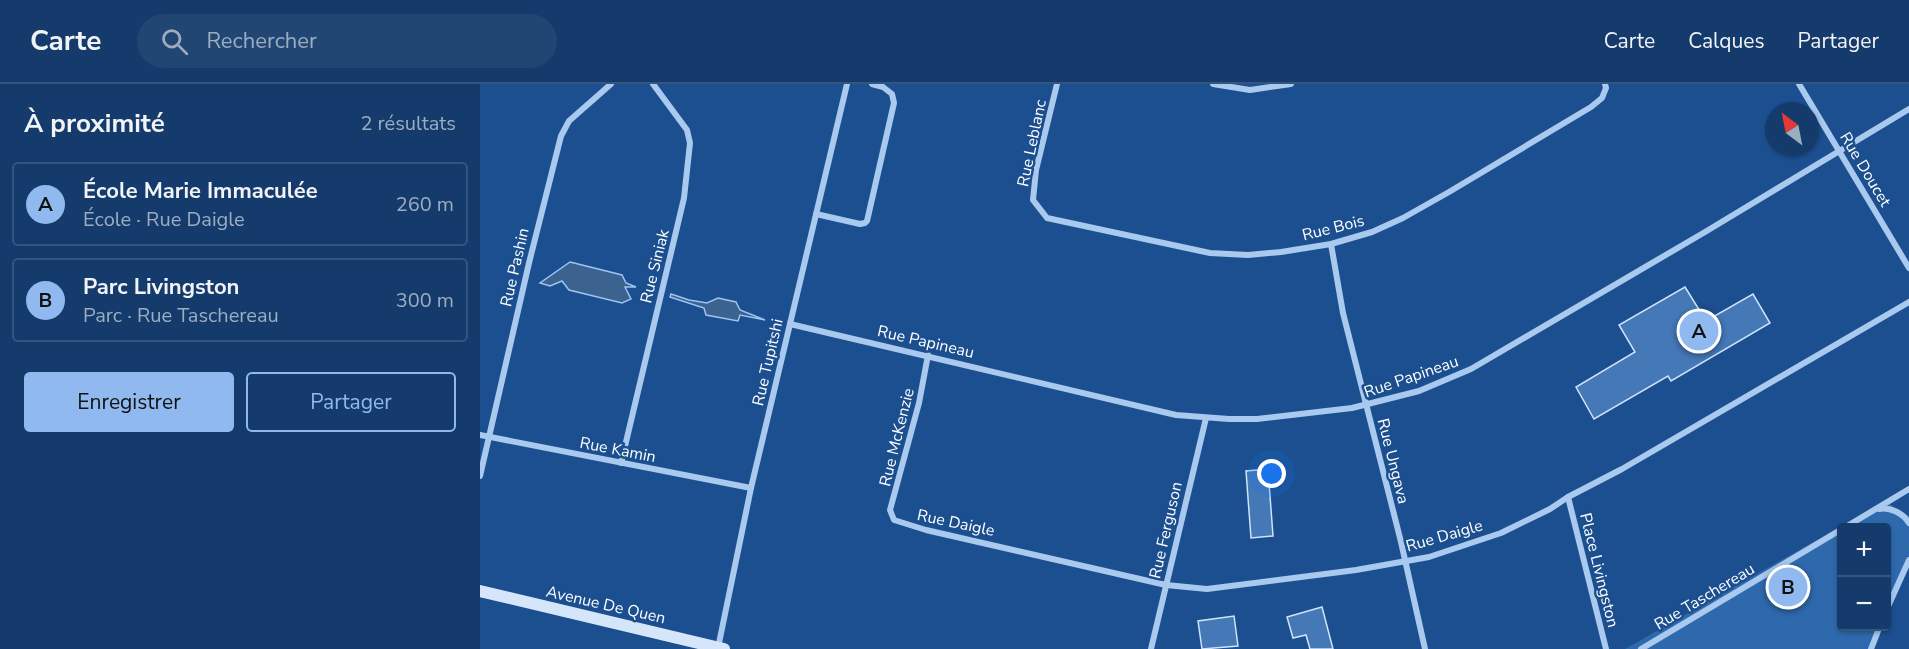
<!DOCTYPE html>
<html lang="fr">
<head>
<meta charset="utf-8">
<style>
  body { margin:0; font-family:"Nunito Sans",sans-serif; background:#214673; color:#f1f3f6 }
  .controls { position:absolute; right:18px; bottom:18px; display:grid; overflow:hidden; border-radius:6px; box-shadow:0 2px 4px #0004 }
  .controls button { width:54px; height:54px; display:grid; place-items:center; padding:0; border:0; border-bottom:2px solid #33557e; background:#143b6b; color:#f1f3f6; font:30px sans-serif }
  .compass { position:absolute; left:1285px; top:18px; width:54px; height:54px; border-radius:50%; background:#143b6b; box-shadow:0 2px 4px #0004; rotate:328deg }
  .you { position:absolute; left:792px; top:390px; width:21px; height:21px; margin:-15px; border:4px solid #fff; border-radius:50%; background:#1a73e8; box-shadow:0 0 0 9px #1a73e833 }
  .badge { display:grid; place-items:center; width:39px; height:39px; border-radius:50%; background:#90b9f0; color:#111; font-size:20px; font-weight:700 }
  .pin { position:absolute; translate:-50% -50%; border:3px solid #fff; box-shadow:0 2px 6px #0006 }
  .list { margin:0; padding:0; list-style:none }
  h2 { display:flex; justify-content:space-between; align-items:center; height:78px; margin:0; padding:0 24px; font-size:26px }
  h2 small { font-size:20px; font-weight:400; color:#9dadc1 }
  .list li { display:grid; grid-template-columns:39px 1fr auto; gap:18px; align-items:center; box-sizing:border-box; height:84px; margin:0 12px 12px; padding:0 12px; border:2px solid #33557e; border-radius:6px }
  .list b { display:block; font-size:22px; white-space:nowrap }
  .list p { margin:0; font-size:20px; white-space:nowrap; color:#9dadc1 }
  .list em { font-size:20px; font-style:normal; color:#9dadc1 }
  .actions { display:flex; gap:12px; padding:18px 24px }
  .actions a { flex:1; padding:14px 0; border:2px solid #90b9f0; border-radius:6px; text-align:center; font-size:21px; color:#90b9f0 }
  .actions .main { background:#90b9f0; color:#111 }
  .icon { flex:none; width:33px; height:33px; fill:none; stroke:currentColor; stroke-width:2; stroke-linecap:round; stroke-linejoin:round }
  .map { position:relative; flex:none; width:1429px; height:565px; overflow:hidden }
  header { display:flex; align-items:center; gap:36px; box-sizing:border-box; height:84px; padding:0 30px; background:#143b6b; border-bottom:2px solid #33557e }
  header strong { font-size:28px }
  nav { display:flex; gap:33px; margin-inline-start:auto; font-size:21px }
  .search { width:420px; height:54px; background:#214673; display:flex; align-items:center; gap:15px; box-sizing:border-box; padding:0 21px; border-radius:33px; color:#9dadc1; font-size:22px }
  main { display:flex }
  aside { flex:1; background:#143b6b }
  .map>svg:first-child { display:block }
  .green { fill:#2e69ad }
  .water { fill:#3c6290; stroke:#9cc4f0; stroke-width:1.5 }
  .building { fill:#4478b7; stroke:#cfe3fa; stroke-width:1.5 }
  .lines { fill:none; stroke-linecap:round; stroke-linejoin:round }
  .street { stroke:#a9c9ee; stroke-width:6 }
  .secondary { stroke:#d6e6fa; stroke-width:12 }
  .labels { text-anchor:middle; stroke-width:5; stroke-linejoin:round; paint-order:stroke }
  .street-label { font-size:16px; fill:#fff; stroke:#1b4f8f }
</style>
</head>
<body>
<header>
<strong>Carte</strong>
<div class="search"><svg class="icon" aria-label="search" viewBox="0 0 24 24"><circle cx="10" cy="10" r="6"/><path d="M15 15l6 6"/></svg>Rechercher</div>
<nav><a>Carte</a><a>Calques</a><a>Partager</a></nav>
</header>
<main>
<aside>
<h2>À proximité<small>2 résultats</small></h2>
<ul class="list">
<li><span class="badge">A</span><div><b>École Marie Immaculée</b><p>École · Rue Daigle</p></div><em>260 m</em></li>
<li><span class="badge">B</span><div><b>Parc Livingston</b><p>Parc · Rue Taschereau</p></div><em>300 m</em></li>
</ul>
<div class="actions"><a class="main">Enregistrer</a><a>Partager</a></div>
</aside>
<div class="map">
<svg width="1429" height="565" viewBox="0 0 1429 565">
  <rect width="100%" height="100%" fill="#1b4f8f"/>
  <path class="green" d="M 1405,417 L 1429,432 L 1429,476 L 1407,530 L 1406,444 L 1362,444 L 1362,542 L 1401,543 L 1392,565 L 1145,565 Z"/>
  <g class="water">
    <path d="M 90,178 L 142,191 L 146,199 L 156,203 L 145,203 L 151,215 L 142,219 L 89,206 L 82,197 L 70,202 L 60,199 Z"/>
    <path d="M 191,210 L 209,216 L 227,219 L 238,214 L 256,218 L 260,226 L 285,236 L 260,231 L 258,237 L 226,231 L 224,224 L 190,213 Z"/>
  </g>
  <g class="building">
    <path d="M 1205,203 L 1226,237 L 1273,210 L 1290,239 L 1191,297 L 1188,292 L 1114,335 L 1096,303 L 1155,268 L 1139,241 Z"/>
    <path d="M 788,385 L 793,452 L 771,454 L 766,387 Z"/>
    <path d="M 842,523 L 853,565 L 830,565 L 826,551 L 813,554 L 807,533 Z"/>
    <path d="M 754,532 L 758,562 L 722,565 L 718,537 Z"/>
  </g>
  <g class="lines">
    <g class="street">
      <path d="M 577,0 L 556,86 L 553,116 L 567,134 L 730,169 L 768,171 L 801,168 L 851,160 L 892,148 L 923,134 L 969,108 L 1111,23 L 1122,14 L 1126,4 L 1125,0"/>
      <path d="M 733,0 L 770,6 L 811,0"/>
      <path d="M 1319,0 L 1429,184"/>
      <path d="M 336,130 L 380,140 L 385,139 L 387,137 L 414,19 L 412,10 L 403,3 L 392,0"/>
      <path d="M 851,160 L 863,229 L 921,458 L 945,565"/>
      <path d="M 310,240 L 696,331 L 749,335 L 777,335 L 872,324 L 939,307 L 991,285 L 1225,148 L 1429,25"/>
      <path d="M 448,271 L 439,319 L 410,426 L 414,436 L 446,446 L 686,501 L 727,505 L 876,486 L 949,473 L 1021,449 L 1070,425 L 1088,413 L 1142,385 L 1429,218"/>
      <path d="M 0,351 L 271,404"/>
      <path d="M 141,379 L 204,114 L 210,59 L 207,46 L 173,0"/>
      <path d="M 0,392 L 49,179 L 81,52 L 89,37 L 131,0"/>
      <path d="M 1088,413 L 1126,565"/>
      <path d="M 1399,425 C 1410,423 1423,429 1429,439"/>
      <path d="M 1364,444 L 1429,405"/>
      <path d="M 1406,527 L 1429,476"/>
      <path d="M 238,564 L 271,404 L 367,0"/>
      <path d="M 671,565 L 726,334"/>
      <path d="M 1161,565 L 1362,445"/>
      <path d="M 1391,565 L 1400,542"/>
    </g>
    <path class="secondary" d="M 0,507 L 244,565"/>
  </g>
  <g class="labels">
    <g class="street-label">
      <text transform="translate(551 59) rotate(-78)" y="6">Rue Leblanc</text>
      <text transform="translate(1386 85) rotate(59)" y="6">Rue Doucet</text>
      <text transform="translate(853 143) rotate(-14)" y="6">Rue Bois</text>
      <text transform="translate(174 182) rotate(-76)" y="6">Rue Siniak</text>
      <text transform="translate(34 183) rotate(-77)" y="6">Rue Pashin</text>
      <text transform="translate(446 257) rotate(13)" y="6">Rue Papineau</text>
      <text transform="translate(287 278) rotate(-77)" y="6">Rue Tupitshi</text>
      <text transform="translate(931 292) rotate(-19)" y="6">Rue Papineau</text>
      <text transform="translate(416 353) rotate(-76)" y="6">Rue McKenzie</text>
      <text transform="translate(138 365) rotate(11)" y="6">Rue Kamin</text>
      <text transform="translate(914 377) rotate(76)" y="6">Rue Ungava</text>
      <text transform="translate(476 438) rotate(12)" y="6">Rue Daigle</text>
      <text transform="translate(685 446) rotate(-77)" y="6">Rue Ferguson</text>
      <text transform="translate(964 451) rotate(-16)" y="6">Rue Daigle</text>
      <text transform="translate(1120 486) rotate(76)" y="6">Place Livingston</text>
      <text transform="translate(1224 512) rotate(-31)" y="6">Rue Taschereau</text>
      <text transform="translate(126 520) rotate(13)" y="6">Avenue De Quen</text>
    </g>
  </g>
</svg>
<div class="controls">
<button>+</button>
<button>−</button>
</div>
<svg class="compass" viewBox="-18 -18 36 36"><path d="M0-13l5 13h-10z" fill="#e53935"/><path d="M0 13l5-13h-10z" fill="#9dadc1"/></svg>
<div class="you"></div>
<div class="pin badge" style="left:1219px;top:247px">A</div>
<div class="pin badge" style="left:1308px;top:503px">B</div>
</div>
</main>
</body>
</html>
